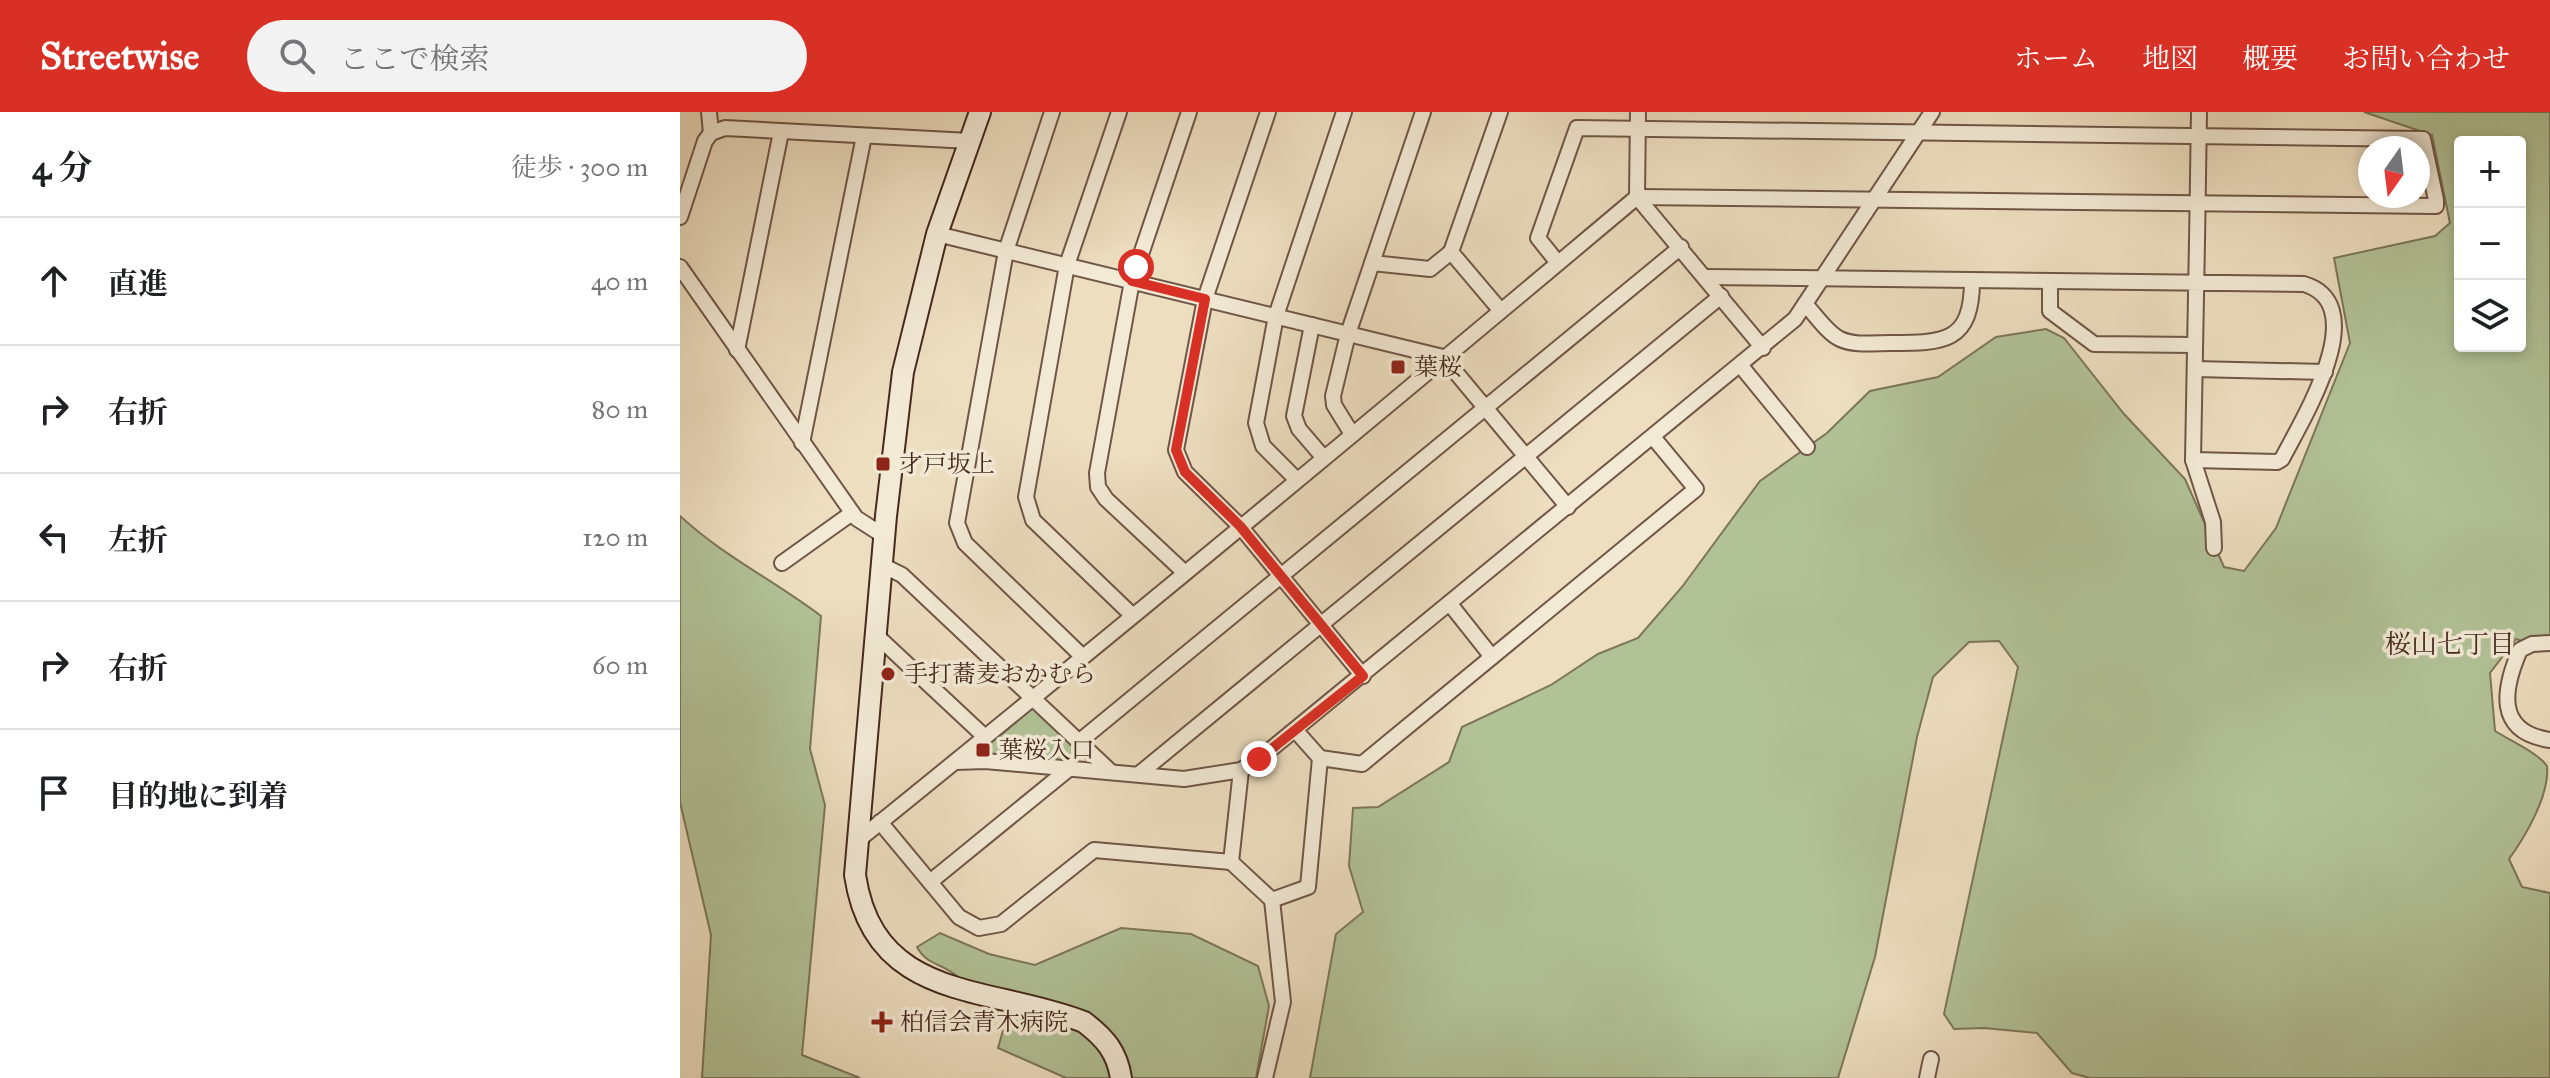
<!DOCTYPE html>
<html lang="ja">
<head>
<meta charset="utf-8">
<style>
  body { margin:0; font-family:"IM FELL Great Primer","Noto Serif JP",serif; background:#f2f2f2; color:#202124 }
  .controls { position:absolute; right:24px; top:24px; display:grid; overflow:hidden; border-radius:8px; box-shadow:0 4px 12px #0003 }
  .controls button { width:72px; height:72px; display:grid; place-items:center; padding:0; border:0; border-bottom:2px solid #e0e0e0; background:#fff; color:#202124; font:40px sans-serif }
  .compass { position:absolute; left:1678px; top:24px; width:72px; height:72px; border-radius:50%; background:#fff; box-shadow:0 4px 12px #0003; rotate:194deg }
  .stop { position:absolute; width:24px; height:24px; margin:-18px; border:6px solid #d93025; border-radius:50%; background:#fff }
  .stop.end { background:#d93025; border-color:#fff; box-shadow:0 2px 8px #0008 }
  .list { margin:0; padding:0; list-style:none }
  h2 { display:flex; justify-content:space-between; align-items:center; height:104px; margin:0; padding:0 32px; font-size:34px }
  h2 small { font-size:26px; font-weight:400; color:#757577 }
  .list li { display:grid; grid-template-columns:52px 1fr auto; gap:24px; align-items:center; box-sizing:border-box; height:128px; padding:0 32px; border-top:2px solid #e0e0e0 }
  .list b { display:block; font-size:30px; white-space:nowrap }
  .list em { font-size:26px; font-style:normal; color:#757577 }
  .icon { flex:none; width:44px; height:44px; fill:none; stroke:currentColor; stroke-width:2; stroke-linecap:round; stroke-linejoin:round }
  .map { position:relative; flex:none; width:1870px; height:966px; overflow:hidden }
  header { display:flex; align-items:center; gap:48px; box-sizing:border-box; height:112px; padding:0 40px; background:#d93025; color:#fff }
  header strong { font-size:38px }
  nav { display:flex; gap:44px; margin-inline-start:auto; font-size:28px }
  .search { width:560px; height:72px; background:#f2f2f2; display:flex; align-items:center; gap:20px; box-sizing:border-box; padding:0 28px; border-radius:44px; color:#757577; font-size:30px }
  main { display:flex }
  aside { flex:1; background:#fff }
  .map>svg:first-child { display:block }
  .green { fill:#b2c297; stroke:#7c765a; stroke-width:2; fill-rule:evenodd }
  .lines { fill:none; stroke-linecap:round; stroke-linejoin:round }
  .street-casing { stroke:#705646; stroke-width:18 }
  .secondary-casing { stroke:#46291e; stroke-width:24 }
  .street { stroke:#f3ead6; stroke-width:14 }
  .secondary { stroke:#f3ead6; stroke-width:20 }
  .route { stroke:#d93025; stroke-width:10 }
  .poi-dot { fill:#8f2418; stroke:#f3ead6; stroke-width:3 }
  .labels { text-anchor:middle; stroke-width:7; stroke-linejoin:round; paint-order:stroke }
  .poi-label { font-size:24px; fill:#46291e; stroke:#f3ead6; text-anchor:start }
  .neighbourhood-label { font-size:26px; fill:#46291e; stroke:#f3ead6 }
</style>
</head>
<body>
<header>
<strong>Streetwise</strong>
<div class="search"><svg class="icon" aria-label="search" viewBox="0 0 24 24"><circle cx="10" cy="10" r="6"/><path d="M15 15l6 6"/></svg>ここで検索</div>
<nav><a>ホーム</a><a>地図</a><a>概要</a><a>お問い合わせ</a></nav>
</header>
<main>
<aside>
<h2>4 分<small>徒歩 · 300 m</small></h2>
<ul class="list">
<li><svg class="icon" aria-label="ahead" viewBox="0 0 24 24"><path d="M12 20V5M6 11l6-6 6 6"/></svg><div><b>直進</b></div><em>40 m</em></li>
<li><svg class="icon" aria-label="right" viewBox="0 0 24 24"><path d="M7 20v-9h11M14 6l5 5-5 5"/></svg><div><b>右折</b></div><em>80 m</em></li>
<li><svg class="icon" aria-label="left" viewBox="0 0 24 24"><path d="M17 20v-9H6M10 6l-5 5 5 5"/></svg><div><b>左折</b></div><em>120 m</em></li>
<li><svg class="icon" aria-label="right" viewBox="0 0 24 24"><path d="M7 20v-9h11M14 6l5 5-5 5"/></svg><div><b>右折</b></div><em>60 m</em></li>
<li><svg class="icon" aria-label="arrive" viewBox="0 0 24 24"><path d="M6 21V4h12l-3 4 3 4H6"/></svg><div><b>目的地に到着</b></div></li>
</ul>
</aside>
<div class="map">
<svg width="1870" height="966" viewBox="0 0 1870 966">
  <rect width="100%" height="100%" fill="#eddec0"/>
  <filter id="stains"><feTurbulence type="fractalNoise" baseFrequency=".0025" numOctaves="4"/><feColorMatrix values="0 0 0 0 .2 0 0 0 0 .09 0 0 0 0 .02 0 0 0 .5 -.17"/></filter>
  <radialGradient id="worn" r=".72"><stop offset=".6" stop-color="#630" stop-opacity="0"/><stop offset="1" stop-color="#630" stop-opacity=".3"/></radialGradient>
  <g class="green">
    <path d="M 1684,0 L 1870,0 L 1870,539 L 1836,527 L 1810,561 L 1815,619 C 1829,628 1857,640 1867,654 C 1870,683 1845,725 1829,747 L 1842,775 L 1870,781 L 1870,966 L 1410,966 L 1392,961 L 1357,921 L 1304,916 L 1274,917 L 1264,902 L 1338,555 L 1319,529 L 1289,530 L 1253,565 L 1237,625 L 1195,845 L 1158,966 L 630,966 L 656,822 L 683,800 L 669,754 L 673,696 L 698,695 L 769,650 L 782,615 L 871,573 L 918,542 L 958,526 L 1002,475 L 1080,369 L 1147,321 L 1190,279 L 1258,265 L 1316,225 L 1366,217 L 1384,226 L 1444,302 L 1505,367 L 1544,455 L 1564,459 L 1596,416 L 1670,231 L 1654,146 L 1755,124 L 1770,111 L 1752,23 ZM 1780,30 L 1840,30 L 1840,234 L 1780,234 Z"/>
    <path d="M 0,404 C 43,444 95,469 141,504 L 130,637 L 145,693 L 122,943 L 180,966 L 22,966 L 31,823 L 0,690 Z"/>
    <path d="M 348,596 L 360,598 L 399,636 L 401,643 L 397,649 L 306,643 L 307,631 Z"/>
    <path d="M 441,816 L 511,822 L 578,854 L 589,894 L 576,966 L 386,966 L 318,936 L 326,908 C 302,900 295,882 278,865 C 263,851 247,854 237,835 L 260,821 L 309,842 L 355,853 Z"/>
  </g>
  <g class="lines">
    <defs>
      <g id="street">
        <path d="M 29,0 L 31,21"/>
        <path d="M 372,0 L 326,139 L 277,411 L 285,431 L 402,544"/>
        <path d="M 439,0 L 387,153 L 346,385 L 353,408 L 452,503"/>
        <path d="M 588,0 L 525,187 L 496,338 L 505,360 L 560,414 L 683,564"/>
        <path d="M 820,0 L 771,140 L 821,199"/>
        <path d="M 958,0 L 957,85 L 1083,236"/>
        <path d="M 0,105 L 25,29 L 31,21 L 45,16 L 290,29"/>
        <path d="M 257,122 L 763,245 L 888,395"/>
        <path d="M 692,151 L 750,157 L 771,140"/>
        <path d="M 0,155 L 176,406 L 204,424"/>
        <path d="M 1026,165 L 1624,172 C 1694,193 1622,308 1602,347 L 1597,350 L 1513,348 C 1516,232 1517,116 1519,0"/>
        <path d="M 1370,170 L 1370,199 L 1414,232 L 1515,233"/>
        <path d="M 1125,192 C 1135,202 1147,221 1160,227 C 1175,234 1194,231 1210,231 C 1264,231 1292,231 1292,168"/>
        <path d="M 632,213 L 614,304 L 619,317 L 643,345"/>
        <path d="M 57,238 L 101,20"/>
        <path d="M 1061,254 L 1127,335"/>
        <path d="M 1515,257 L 1645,260"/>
        <path d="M 672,322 L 654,293 L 653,284 L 668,222 L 743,0"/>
        <path d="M 122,331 L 184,24"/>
        <path d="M 1513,348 L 1533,410 L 1534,436"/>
        <path d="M 617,368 L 583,334 L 576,311 L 596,204 L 664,0"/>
        <path d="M 102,451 L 172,401"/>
        <path d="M 202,453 L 222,463 L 430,659"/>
        <path d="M 504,460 L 426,387 L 418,375 L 417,361 L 452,169 L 509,0"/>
        <path d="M 770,492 L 812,545"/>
        <path d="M 196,523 L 304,624"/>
        <path d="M 1870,531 L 1852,532 L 1840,538 C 1823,577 1815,620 1870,628"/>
        <path d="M 400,629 L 1001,135"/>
        <path d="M 640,646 L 682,652 L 1016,377 L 973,325"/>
        <path d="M 276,650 L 305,649 L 504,667 L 561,658 L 579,647 L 1115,207 L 1252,0"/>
        <path d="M 561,658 L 551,750 L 592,788 L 628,775 L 640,646 L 616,619"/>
        <path d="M 459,662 L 1041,184"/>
        <path d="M 200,710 L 279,805 L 299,816 L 321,812 L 414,738 L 551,750"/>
        <path d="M 176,730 C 438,518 699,302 957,85 L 1756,94 L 1756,88 L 1743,27 L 897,16 L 858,126 L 878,151"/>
        <path d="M 250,770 L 390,656"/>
        <path d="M 585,966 L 603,890 L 592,788"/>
        <path d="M 1247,966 L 1251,947"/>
      </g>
      <path id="secondary" d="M 300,0 L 257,122 L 223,260 L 206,404 L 175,763 C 194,891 310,873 404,910 C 425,926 437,940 441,966"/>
    </defs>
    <use href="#street" class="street-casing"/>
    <use href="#secondary" class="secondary-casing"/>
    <use href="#street" class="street"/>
    <use href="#secondary" class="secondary"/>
  </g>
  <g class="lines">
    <path class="route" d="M 456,155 L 452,169 L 525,187 L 496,338 L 505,360 L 560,414 L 683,564 L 579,647"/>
  </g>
  <g class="poi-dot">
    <rect x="710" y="247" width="16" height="16" rx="4"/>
    <rect x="195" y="344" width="16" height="16" rx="4"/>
    <circle cx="208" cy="562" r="8"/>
    <rect x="295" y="630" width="16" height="16" rx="4"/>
    <path d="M198 898h8v8h8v8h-8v8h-8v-8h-8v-8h8z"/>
  </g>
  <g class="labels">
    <g class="poi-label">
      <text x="734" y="263">葉桜</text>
      <text x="219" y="360">才戸坂上</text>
      <text x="224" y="570">手打蕎麦おかむら</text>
      <text x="319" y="646">葉桜入口</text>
      <text x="220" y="918">柏信会青木病院</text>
    </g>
    <g class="neighbourhood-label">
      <text x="1770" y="541">桜山七丁目</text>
    </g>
  </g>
  <rect width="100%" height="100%" filter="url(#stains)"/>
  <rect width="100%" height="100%" fill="url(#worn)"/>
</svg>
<div class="controls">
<button>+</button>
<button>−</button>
<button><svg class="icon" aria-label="layers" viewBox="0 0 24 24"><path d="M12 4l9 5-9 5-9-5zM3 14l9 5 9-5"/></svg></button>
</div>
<svg class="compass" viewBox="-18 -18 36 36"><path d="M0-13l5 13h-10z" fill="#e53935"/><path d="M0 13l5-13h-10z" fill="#757577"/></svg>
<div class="stop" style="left:456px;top:155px"></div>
<div class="stop end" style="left:579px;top:647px"></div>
</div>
</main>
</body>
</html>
